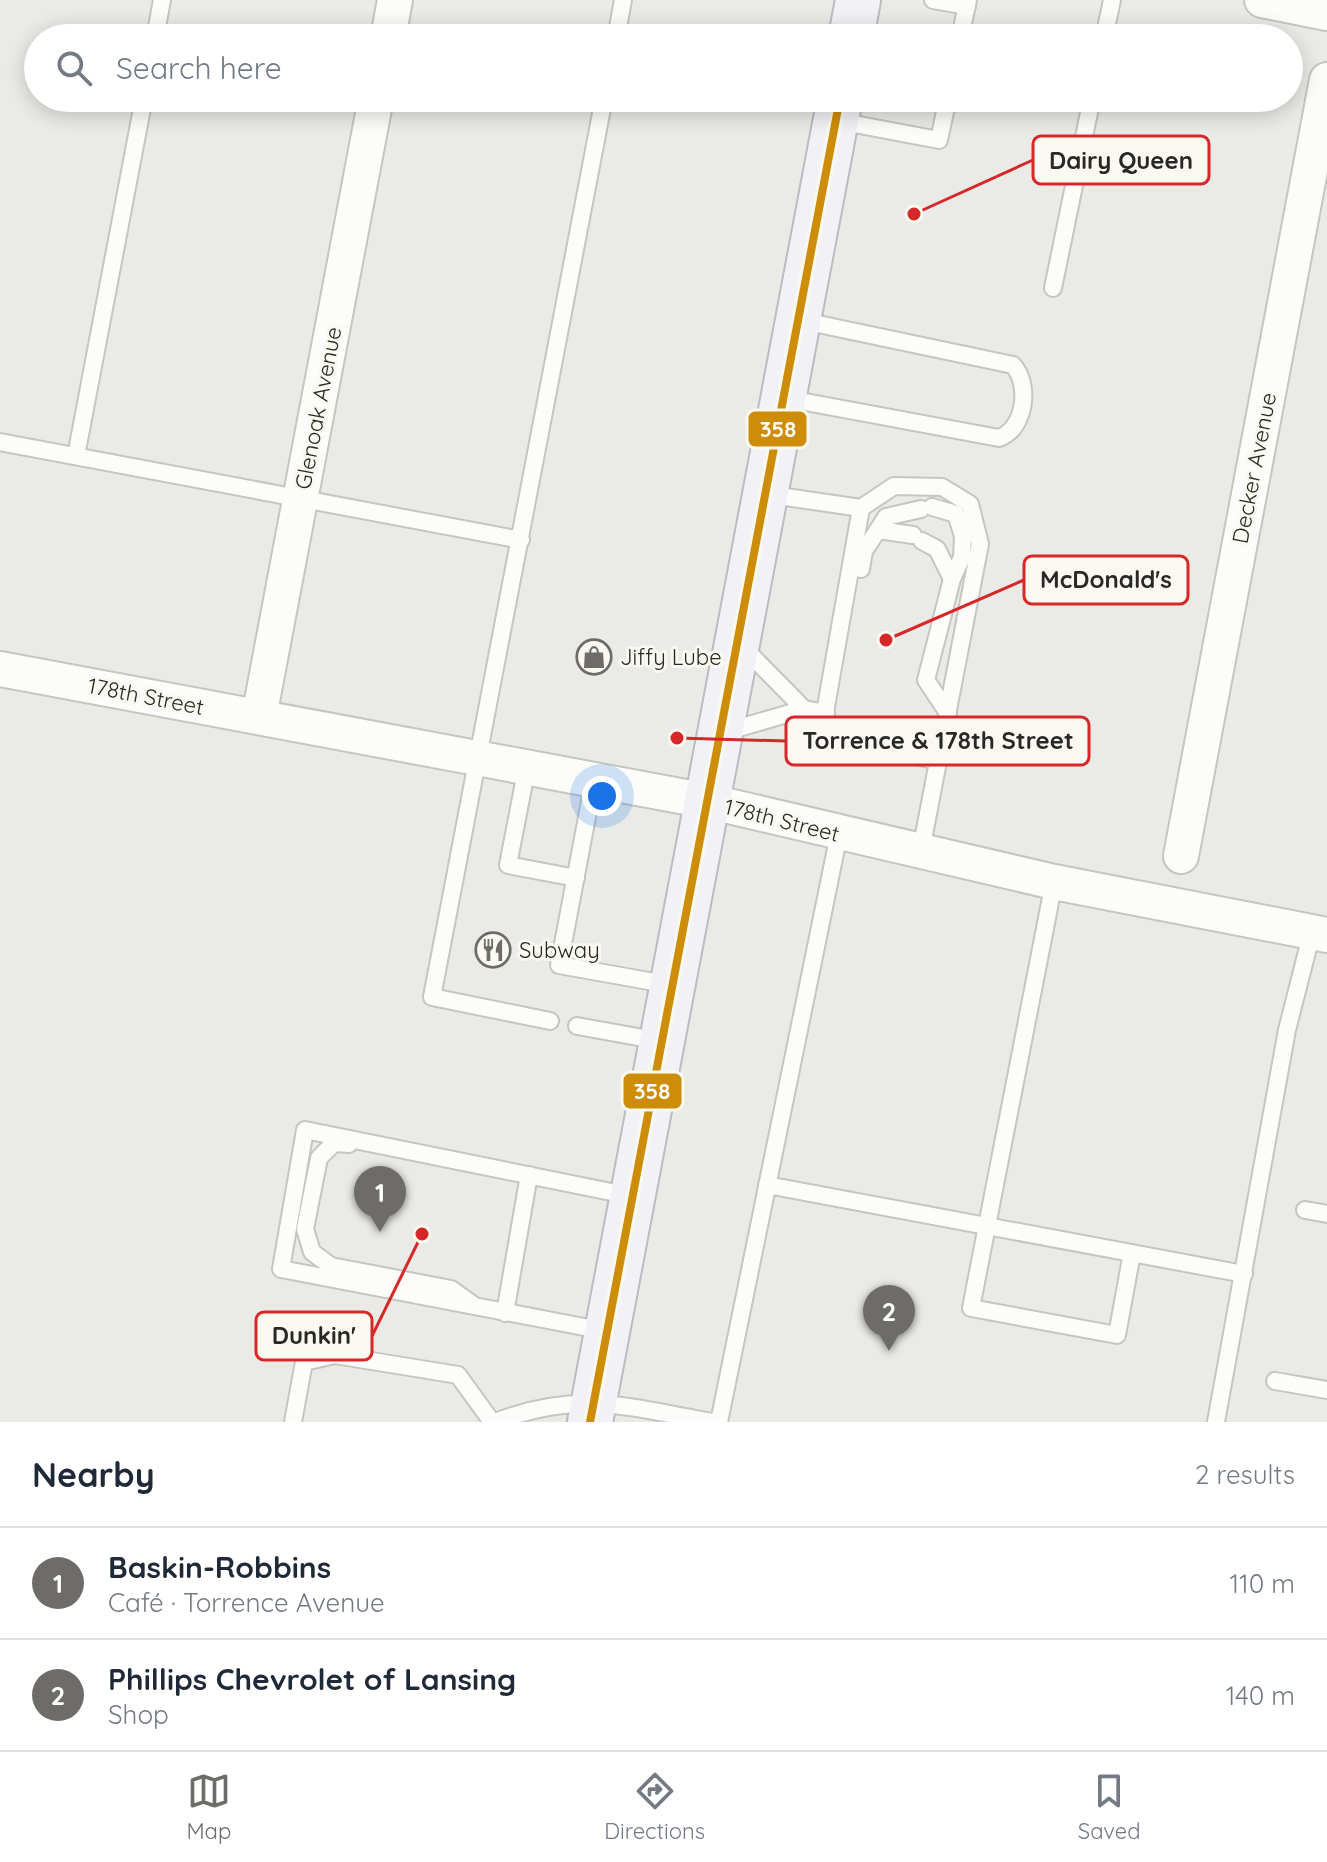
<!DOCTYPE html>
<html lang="en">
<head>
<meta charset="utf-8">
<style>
  body { margin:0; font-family:Quicksand,sans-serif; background:#f6f6f7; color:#1f2937 }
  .you { position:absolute; left:602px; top:796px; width:28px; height:28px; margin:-20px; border:6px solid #fff; border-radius:50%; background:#1a73e8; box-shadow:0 0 0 12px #1a73e833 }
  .badge { display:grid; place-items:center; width:52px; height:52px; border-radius:50%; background:#6d6c69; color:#fff; font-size:26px; font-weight:700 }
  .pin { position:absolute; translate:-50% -66px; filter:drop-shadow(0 2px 4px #0008) }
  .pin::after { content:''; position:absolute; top:42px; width:28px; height:24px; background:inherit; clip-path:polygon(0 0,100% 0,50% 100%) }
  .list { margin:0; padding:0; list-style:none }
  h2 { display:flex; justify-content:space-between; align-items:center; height:104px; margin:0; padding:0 32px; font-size:34px }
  h2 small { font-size:26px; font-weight:400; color:#747a83 }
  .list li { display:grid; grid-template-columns:52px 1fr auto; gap:24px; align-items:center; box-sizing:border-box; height:112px; padding:0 32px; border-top:2px solid #e0e1e3 }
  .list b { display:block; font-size:30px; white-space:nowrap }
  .list p { margin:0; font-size:26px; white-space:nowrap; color:#747a83 }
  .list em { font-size:26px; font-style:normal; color:#747a83 }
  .icon { flex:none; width:44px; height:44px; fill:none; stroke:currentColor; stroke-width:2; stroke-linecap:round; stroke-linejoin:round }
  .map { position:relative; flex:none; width:1327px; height:1422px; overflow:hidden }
  .search { position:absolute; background:#fff; box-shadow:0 4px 20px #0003; left:24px; right:24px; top:24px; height:88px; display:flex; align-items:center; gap:20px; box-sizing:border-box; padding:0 28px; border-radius:44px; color:#747a83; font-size:30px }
  .sheet { height:328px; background:#fff }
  nav { display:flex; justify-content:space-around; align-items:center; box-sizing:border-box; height:112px; border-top:2px solid #e0e1e3; background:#fff; font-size:22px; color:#747a83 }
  nav a { display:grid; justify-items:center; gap:4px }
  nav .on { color:#6d6c69 }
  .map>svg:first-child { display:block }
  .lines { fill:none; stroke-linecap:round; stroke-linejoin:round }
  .service-casing { stroke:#c5c5c2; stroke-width:20 }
  .minor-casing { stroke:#c5c5c2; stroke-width:38 }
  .primary-casing { stroke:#bcbbc1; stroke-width:48 }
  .service { stroke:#fcfcfb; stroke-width:16 }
  .minor { stroke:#fcfcfb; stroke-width:34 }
  .primary { stroke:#f2f2f6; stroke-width:44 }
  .bus-1-casing { stroke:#f9f9f1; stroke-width:14 }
  .bus-1 { stroke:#ce8d08; stroke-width:8 }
  .labels { text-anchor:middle; stroke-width:6; stroke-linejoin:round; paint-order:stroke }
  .street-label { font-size:22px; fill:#292826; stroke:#f9f9f1 }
  .poi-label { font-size:22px; fill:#292826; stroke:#f9f9f1; text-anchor:start }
  .leader { fill:none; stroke:#d62828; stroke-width:3 }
  .callout-dot { fill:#d62828; stroke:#f9f9f1; stroke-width:3 }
  .callout { fill:#f9f9f1; stroke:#d62828; stroke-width:3 }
  .callout-label { font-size:24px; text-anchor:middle; font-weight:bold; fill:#292826 }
  .line-badge { stroke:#f9f9f1; stroke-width:3 }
  .badge-label { font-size:22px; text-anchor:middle; font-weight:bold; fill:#fff }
</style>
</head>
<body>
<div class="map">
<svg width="1327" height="1422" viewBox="0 0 1327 1422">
  <rect width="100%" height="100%" fill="#eaeae6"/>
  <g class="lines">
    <defs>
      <g id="service">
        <path d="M 933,0 L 967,6"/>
        <path d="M 155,38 L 162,0"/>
        <path d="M 616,38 L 623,0"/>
        <path d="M 960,38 L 968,0"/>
        <path d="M 1104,38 L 1112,0"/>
        <path d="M 838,121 L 939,140 L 948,98"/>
        <path d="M 1053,288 L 1092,98"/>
        <path d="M 784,398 L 999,438 C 1025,429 1031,385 1013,365 L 799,320"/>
        <path d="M 0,442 L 521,540"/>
        <path d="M 76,456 L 144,98"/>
        <path d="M 765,494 L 861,508 L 894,486 L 942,487 L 970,504 L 980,544 L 921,850"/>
        <path d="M 932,507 L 956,514 L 963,536 L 962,557 L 952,579 L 926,680 L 948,713"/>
        <path d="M 861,508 L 821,735 L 938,761"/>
        <path d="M 878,530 L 886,517 L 921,509"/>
        <path d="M 922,541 L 937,549 L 952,579"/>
        <path d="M 861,569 L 864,551 L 878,530 L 913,535"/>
        <path d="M 741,645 L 804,709 L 826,713"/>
        <path d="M 725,732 L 804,709"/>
        <path d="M 527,767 L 508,865 L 576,878"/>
        <path d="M 594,780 L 559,965 L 671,985"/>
        <path d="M 1054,882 L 971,1308 L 1117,1335 L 1132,1253"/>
        <path d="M 550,1021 L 432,997 L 604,98"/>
        <path d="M 577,1026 L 660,1041"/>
        <path d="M 349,1144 L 334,1143 L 319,1158 L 305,1229 L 312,1252 L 331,1266 L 451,1289 L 472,1304"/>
        <path d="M 767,1185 L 1244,1274"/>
        <path d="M 1305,1210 L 1327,1214"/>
        <path d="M 505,1313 L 529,1175"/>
        <path d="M 605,1331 L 281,1269 L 305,1130 L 631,1196"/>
        <path d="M 1275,1381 L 1327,1390"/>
        <path d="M 293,1422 L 304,1362 L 335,1355 L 458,1375 L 492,1422"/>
        <path d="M 495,1422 C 578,1390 628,1407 712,1422"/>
        <path d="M 719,1422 L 839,834"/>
        <path d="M 1216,1422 L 1287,1030 L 1312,932"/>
      </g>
      <g id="minor">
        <path d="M 1262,0 L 1327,13"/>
        <path d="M 388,38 L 395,0"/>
        <path d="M 0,669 L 707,801 L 1054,882 L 1327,935"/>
        <path d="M 259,717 L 376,98"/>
        <path d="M 1181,856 L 1327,80"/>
      </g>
      <g id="primary">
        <path d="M 851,38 L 858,0"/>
        <path d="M 590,1422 L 840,98"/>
      </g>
    </defs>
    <use href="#service" class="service-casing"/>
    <use href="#minor" class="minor-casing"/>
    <use href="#primary" class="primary-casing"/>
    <use href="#service" class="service"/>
    <use href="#minor" class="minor"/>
    <use href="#primary" class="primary"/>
    <defs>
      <path id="bus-1" d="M 590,1422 L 840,98"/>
    </defs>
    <use href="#bus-1" class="bus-1-casing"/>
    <use href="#bus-1" class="bus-1"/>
  </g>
  <defs>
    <symbol id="shop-ring" viewBox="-11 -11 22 22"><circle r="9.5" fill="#f9f9f1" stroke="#6d6c69" stroke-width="1.5"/><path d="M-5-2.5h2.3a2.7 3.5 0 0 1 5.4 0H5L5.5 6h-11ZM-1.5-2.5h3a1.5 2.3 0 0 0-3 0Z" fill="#6d6c69"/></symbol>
    <symbol id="restaurant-ring" viewBox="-11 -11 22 22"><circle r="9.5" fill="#f9f9f1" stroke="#6d6c69" stroke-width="1.5"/><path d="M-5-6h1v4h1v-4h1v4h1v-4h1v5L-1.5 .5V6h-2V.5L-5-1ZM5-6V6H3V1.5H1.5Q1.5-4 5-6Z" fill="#6d6c69"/></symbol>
  </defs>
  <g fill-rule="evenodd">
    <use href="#shop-ring" x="574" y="637" width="40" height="40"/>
    <use href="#restaurant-ring" x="473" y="930" width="40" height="40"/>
  </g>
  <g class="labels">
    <g class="street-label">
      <text transform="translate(318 408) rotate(-79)" y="8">Glenoak Avenue</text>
      <text transform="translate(1254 468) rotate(-79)" y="8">Decker Avenue</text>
      <text transform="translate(146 696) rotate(11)" y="8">178th Street</text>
      <text transform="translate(782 820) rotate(14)" y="8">178th Street</text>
    </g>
    <g class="poi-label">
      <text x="620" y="665">Jiffy Lube</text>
      <text x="519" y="958">Subway</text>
    </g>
  </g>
  <path class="leader" d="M914 214L1033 160M886 640L1024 580M677 738L786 741M422 1234L372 1336"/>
  <g class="callout-dot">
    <circle cx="914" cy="214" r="8"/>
    <circle cx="886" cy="640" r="8"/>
    <circle cx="677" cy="738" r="8"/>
    <circle cx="422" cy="1234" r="8"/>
  </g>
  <g class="callout">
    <rect x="1033" y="136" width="176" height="48" rx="8"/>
    <rect x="1024" y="556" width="164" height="48" rx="8"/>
    <rect x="786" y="717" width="303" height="48" rx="8"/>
    <rect x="256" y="1312" width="116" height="48" rx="8"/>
  </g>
  <g class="callout-label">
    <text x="1121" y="169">Dairy Queen</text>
    <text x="1106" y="588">McDonald's</text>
    <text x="938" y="749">Torrence &amp; 178th Street</text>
    <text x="314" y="1344">Dunkin'</text>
  </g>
  <g class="line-badge">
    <rect x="747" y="410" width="61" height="38" rx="8" fill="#ce8d08"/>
    <rect x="622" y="1072" width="61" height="38" rx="8" fill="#ce8d08"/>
  </g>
  <g class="badge-label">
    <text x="778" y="437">358</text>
    <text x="652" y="1099">358</text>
  </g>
</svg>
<div class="you"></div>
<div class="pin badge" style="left:380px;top:1232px">1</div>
<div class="pin badge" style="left:889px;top:1351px">2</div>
<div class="search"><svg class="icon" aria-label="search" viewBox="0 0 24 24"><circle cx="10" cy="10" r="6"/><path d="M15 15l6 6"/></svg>Search here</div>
</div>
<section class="sheet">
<h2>Nearby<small>2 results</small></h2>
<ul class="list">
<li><span class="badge">1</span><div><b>Baskin-Robbins</b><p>Café · Torrence Avenue</p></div><em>110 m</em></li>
<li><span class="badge">2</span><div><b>Phillips Chevrolet of Lansing</b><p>Shop</p></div><em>140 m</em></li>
</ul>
</section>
<nav>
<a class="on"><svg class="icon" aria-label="map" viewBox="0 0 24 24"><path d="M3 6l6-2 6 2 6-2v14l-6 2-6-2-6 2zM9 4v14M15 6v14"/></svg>Map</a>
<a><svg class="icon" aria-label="directions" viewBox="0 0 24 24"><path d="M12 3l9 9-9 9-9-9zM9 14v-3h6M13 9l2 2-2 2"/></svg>Directions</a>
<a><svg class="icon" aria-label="saved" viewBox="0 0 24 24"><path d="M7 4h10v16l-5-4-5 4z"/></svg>Saved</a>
</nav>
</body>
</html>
